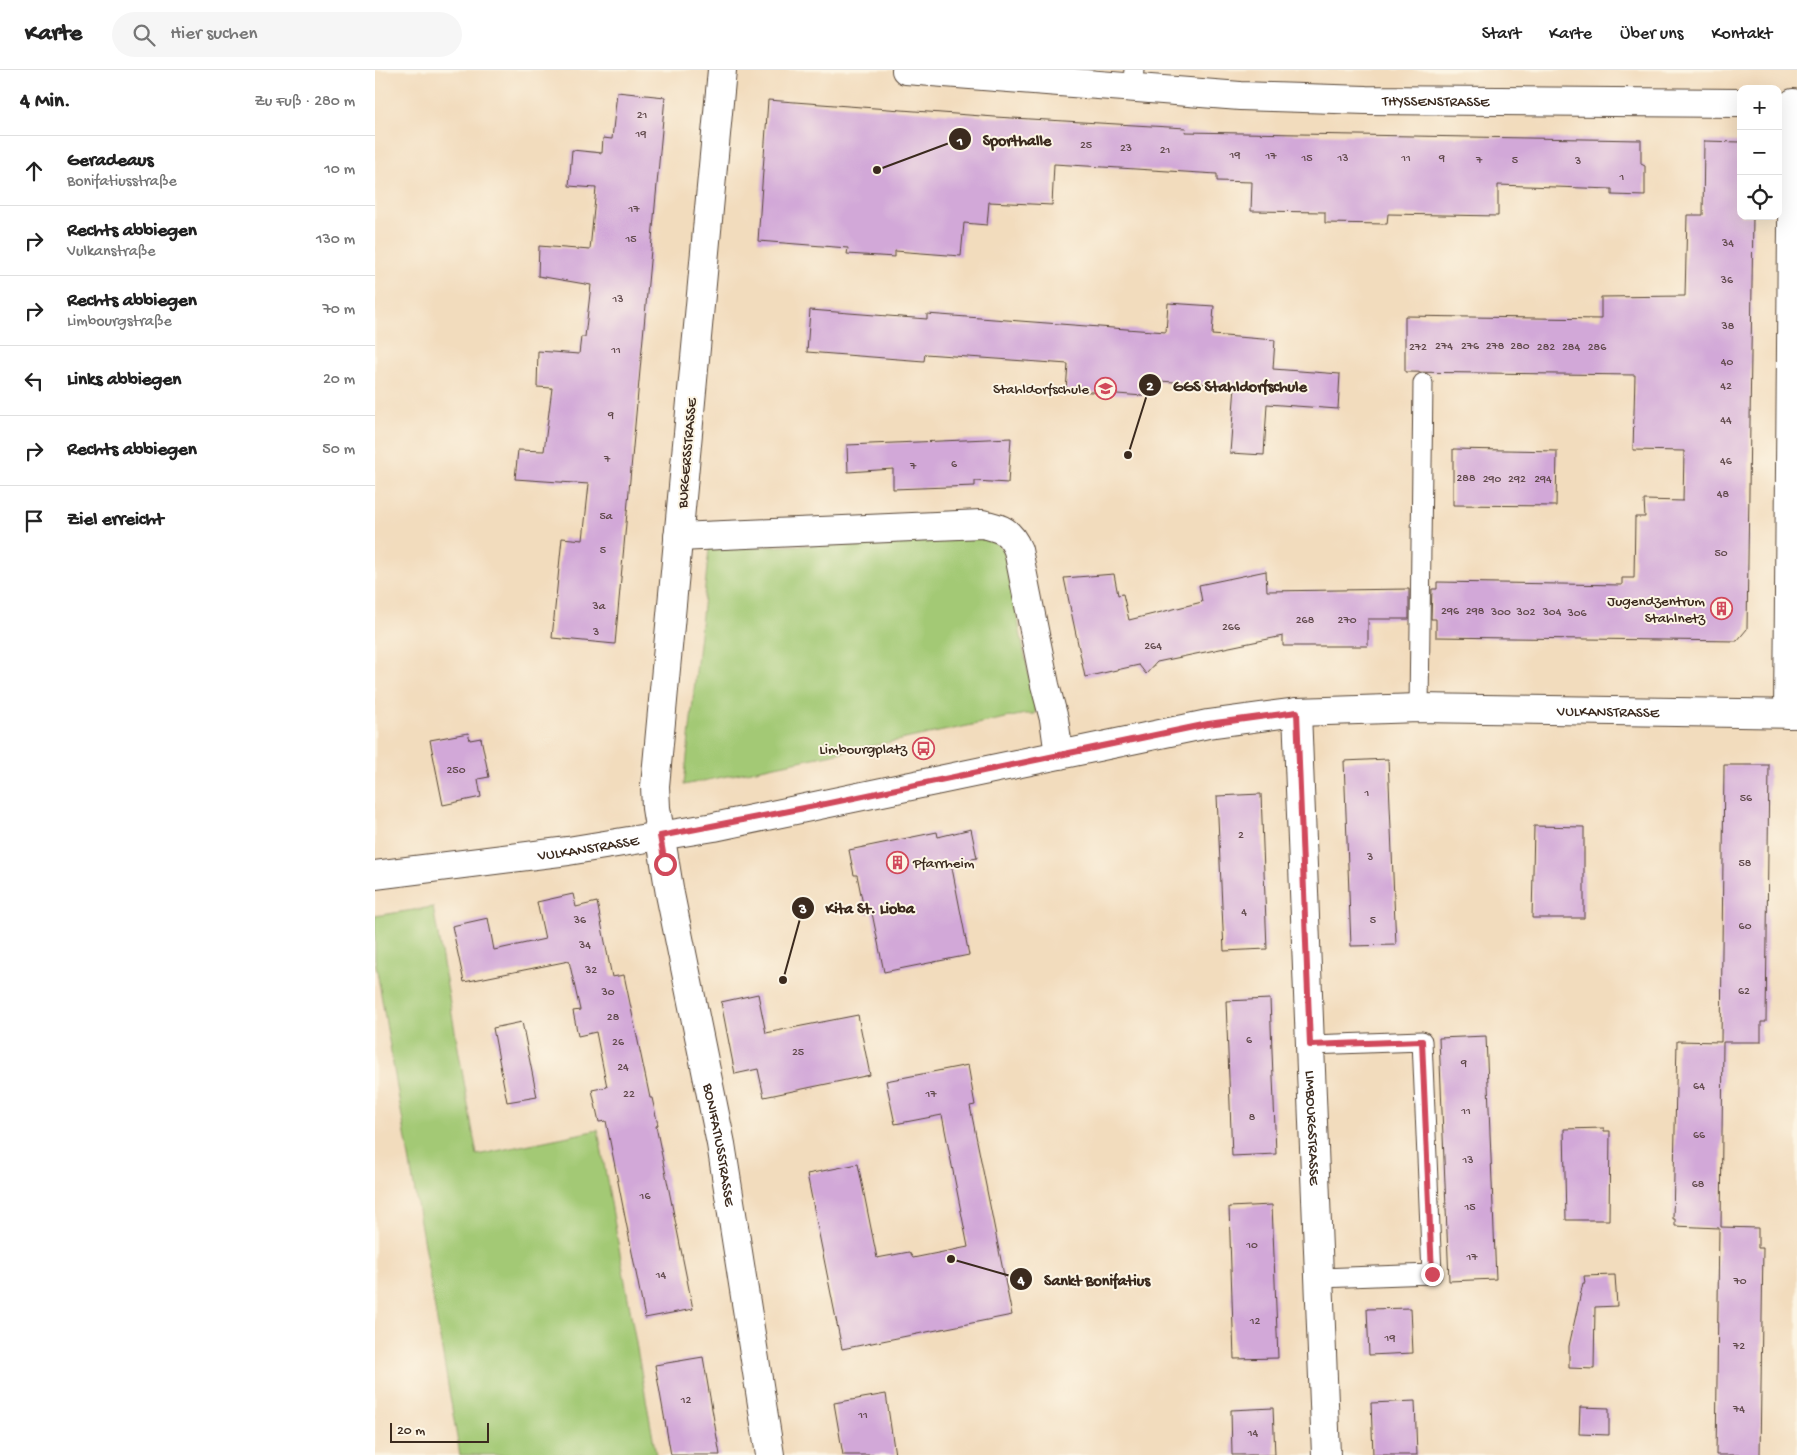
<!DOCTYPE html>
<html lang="de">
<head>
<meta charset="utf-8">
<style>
  body { margin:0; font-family:"Gochi Hand",sans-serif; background:#f6f6f6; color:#222 }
  .controls { position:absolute; right:15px; top:15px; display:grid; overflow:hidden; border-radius:10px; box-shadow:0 5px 20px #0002 }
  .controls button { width:45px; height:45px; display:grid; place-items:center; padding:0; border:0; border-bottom:1px solid #e0e0e0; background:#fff; color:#222; font:25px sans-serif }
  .scale { position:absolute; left:15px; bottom:12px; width:99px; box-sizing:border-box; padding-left:5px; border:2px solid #3b2a1e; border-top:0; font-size:14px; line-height:18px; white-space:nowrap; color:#3b2a1e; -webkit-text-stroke:4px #fcf5e5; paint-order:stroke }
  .stop { position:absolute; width:15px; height:15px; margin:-11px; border:4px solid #d1495b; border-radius:50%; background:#fff }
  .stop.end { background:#d1495b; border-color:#fff; box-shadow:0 1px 5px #0008 }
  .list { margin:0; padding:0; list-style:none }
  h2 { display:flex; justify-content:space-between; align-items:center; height:65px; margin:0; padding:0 20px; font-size:21px }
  h2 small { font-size:16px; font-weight:400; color:#767676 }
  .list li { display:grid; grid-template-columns:32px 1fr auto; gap:15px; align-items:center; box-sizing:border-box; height:70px; padding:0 20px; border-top:1px solid #e0e0e0 }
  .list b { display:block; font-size:19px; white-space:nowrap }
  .list p { margin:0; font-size:16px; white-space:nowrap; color:#767676 }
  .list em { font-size:16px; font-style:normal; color:#767676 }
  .icon { flex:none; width:28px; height:28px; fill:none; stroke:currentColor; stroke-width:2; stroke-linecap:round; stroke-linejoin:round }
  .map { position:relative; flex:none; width:1422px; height:1385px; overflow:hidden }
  header { display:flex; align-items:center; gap:30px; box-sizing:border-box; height:70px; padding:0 25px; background:#fff; border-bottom:1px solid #e0e0e0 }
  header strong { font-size:24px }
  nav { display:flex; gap:28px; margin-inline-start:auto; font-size:18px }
  .search { width:350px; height:45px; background:#f6f6f6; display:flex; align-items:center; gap:12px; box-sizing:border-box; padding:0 18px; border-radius:28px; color:#767676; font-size:19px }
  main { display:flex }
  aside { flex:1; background:#fff }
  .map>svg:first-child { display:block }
  .green { fill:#a3c974; stroke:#6f7a49 }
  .building { fill:#d2a8d8 }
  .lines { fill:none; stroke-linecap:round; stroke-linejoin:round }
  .service-casing { stroke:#564536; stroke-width:21 }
  .minor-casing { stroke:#564536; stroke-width:30 }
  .service { stroke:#fff; stroke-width:19 }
  .minor { stroke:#fff; stroke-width:28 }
  .route { stroke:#d1495b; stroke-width:6 }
  .labels { text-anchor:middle; stroke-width:4; stroke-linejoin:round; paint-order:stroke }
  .number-label { font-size:12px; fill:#614a4c }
  .street-label { font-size:15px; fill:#3b2a1e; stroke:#fcf5e5 }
  .poi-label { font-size:15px; fill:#3b2a1e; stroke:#fcf5e5; text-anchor:end }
  .leader { fill:none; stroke:#3b2a1e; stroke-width:2 }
  .callout-dot { fill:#3b2a1e; stroke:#fcf5e5; stroke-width:2 }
  .mark-label { font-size:15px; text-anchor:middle; font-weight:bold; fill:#fff }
  .callout-label { font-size:16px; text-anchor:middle; font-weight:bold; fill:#3b2a1e; stroke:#fcf5e5; stroke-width:4; stroke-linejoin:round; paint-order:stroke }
</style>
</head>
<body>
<header>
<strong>Karte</strong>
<div class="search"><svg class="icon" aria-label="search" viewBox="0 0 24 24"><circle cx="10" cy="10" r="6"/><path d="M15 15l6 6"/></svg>Hier suchen</div>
<nav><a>Start</a><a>Karte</a><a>Über uns</a><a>Kontakt</a></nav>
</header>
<main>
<aside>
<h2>4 Min.<small>Zu Fuß · 280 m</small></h2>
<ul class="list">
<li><svg class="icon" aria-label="ahead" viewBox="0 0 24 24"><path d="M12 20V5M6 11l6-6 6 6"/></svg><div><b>Geradeaus</b><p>Bonifatiusstraße</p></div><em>10 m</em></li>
<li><svg class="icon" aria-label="right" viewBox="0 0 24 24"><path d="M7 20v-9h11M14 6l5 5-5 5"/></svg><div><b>Rechts abbiegen</b><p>Vulkanstraße</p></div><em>130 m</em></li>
<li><svg class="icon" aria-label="right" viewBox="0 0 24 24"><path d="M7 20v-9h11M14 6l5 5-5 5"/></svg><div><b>Rechts abbiegen</b><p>Limbourgstraße</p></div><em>70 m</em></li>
<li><svg class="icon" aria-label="left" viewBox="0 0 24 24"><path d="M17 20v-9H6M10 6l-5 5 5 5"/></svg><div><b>Links abbiegen</b></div><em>20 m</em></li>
<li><svg class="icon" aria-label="right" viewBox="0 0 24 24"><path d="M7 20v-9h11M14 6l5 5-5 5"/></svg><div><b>Rechts abbiegen</b></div><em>50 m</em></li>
<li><svg class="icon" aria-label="arrive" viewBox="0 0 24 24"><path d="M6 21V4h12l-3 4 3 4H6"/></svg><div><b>Ziel erreicht</b></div></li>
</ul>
</aside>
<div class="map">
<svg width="1422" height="1385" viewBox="0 0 1422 1385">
  <rect width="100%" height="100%" fill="#fcf5e5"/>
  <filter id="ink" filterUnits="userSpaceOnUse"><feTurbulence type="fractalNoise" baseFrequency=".02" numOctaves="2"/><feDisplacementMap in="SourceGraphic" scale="10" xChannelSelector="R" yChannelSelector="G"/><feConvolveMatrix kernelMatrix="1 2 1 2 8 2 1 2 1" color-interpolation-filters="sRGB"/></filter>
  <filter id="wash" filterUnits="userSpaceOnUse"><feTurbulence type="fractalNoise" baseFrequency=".0096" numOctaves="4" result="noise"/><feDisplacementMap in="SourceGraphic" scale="20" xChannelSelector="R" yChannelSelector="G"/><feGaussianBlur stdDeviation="1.12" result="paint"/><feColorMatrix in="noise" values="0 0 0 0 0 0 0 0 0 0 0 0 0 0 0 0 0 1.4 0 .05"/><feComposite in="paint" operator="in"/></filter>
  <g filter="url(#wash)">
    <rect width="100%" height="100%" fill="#f2dcbd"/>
    <g class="green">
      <path d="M 605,468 C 617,469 623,471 629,482 L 655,611 C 659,623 662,632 660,644 L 650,644 L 309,715 L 334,479 Z"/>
      <path d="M 58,837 L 102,1085 L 223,1060 L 281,1385 L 85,1385 L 0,889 L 0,846 Z"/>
    </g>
    <g id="blocks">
      <g class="building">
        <path d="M 242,22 L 290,27 L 240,574 L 177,568 L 187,468 L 208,470 L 214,414 L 140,409 L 143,380 L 169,381 L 177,318 L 162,317 L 163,281 L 204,284 L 206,267 L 210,267 L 216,215 L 163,206 L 164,176 L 215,180 L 221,118 L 194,116 L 197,80 L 227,83 L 228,68 L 237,69 Z"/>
        <path d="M 393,30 L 620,47 L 811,58 L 810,62 L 1266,70 L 1266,94 L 1270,96 L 1270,126 L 1237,125 L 1237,119 L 1123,115 L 1123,146 L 1013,144 L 1012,154 L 950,153 L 950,142 L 876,141 L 877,112 L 842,111 L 842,104 L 679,94 L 677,135 L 614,132 L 612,155 L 589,153 L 586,186 L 520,181 L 520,187 L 472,184 L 473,178 L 383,171 Z"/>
        <path d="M 1329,71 L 1366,72 L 1366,146 L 1378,146 L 1372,559 L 1362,571 L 1061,567 L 1061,549 L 1056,549 L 1057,519 L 1062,519 L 1062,512 L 1247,515 L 1247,508 L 1259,508 L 1260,447 L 1270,447 L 1269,430 L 1308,431 L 1309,381 L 1258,380 L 1260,305 L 1030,302 L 1030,246 L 1226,249 L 1226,227 L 1310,226 L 1312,145 L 1328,145 Z"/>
        <path d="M 793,233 L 839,236 L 837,265 L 900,270 L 898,299 L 965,304 L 963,339 L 892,334 L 889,385 L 855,383 L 860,316 L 769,310 L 768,326 L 691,320 L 693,294 L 550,284 L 549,291 L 432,282 L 435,240 L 552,249 L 552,244 L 791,262 Z"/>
        <path d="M 636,368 L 633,413 L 600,411 L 600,416 L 518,419 L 518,399 L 473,402 L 472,375 Z"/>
        <path d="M 1078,379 L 1182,381 L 1181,436 L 1078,435 Z"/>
        <path d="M 891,501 L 892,521 L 1034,519 L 1034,549 L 993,549 L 993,576 L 908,576 L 908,566 L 782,592 L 771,604 L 764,595 L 710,607 L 689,508 L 739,504 L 743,525 L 748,524 L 754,550 L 827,532 L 824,515 Z"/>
        <path d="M 93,663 L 95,670 L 106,668 L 114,707 L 103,709 L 106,727 L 68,735 L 55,670 Z"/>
        <path d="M 1013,689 L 1021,875 L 976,876 L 969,691 Z"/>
        <path d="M 1349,695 L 1394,695 L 1391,952 L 1386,952 L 1386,972 L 1348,972 L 1346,1157 L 1383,1158 L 1383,1178 L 1388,1178 L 1385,1385 L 1341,1385 L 1344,1158 L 1300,1156 L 1300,1149 L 1298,1149 L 1302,971 L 1346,972 Z"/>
        <path d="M 886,724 L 892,879 L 849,881 L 842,726 Z"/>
        <path d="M 1159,756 L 1209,757 L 1209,848 L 1157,848 Z"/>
        <path d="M 596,759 L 602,788 L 576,793 L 594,885 L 509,902 L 497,843 L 490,844 L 482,805 L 479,805 L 474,780 L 562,762 L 563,767 Z"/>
        <path d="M 198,824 L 201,837 L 222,832 L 237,907 L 249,905 L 275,1028 L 277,1028 L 283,1055 L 281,1056 L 318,1239 L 270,1248 L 231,1051 L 224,1052 L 217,1020 L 232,1017 L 221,962 L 203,966 L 198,941 L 205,940 L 194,891 L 89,912 L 77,856 L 113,848 L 119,880 L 170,869 L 162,832 Z"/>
        <path d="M 383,924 L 391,963 L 483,945 L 495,1005 L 389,1027 L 383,999 L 360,1004 L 346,932 Z"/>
        <path d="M 895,929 L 901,1084 L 857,1086 L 851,931 Z"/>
        <path d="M 147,952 L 162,1027 L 132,1032 L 118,958 Z"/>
        <path d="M 1111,966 L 1121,1209 L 1074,1211 L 1064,968 Z"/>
        <path d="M 593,995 L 600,1035 L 595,1036 L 637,1245 L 467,1279 L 432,1104 L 483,1094 L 502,1188 L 534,1182 L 538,1188 L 593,1177 L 567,1045 L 520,1054 L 511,1011 Z"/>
        <path d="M 1229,1058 L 1229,1061 L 1235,1061 L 1234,1150 L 1191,1150 L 1189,1059 Z"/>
        <path d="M 897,1135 L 903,1288 L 859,1289 L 854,1137 Z"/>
        <path d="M 1240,1205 L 1242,1236 L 1220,1237 L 1219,1299 L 1194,1298 L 1194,1276 L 1208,1213 L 1210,1213 L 1209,1206 Z"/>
        <path d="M 1036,1238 L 1038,1283 L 994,1285 L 992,1239 Z"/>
        <path d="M 328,1287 L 345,1385 L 296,1385 L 280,1295 Z"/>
        <path d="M 511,1324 L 520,1385 L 468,1385 L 459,1333 Z"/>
        <path d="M 1040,1331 L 1042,1385 L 998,1385 L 996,1333 Z"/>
        <path d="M 1205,1337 L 1234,1338 L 1234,1365 L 1204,1364 Z"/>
        <path d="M 898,1338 L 900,1385 L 857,1385 L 856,1340 Z"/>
      </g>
    </g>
  </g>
  <g filter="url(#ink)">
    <use href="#blocks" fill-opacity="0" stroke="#564536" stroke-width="1"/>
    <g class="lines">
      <defs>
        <g id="service">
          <path d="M 757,18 L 759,0"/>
          <path d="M 1044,638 L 1048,313"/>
          <path d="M 935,975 L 1047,971 L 1057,1204 L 944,1208"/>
        </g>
        <g id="minor">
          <path id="s1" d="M 347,0 L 280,716 L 281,738 L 295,824 L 346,1074 L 395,1385"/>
          <path id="s2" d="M 531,0 L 865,26 L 991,30 L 1366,33"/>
          <path d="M 303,467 L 607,454 C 627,458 635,461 643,480 L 670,615 L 679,649 L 684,685"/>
          <path id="s3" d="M 922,642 L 951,1385"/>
          <path d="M 1413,644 L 1418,33"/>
          <path id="s4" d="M 0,805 L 193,781 L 339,757 L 833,654 L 922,642 L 1044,638 L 1422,644"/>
        </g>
      </defs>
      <use href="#service" class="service-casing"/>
      <use href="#minor" class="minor-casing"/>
      <use href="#service" class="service"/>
      <use href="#minor" class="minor"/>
    </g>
  </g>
  <g class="lines" filter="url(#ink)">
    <path class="route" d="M 290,794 L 285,766 L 450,734 L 833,654 L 922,642 L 935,975 L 1047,971 L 1057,1204"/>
  </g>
  <defs>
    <symbol id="school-ring" viewBox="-11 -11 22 22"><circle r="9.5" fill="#fcf5e5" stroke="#d1495b" stroke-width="1.5"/><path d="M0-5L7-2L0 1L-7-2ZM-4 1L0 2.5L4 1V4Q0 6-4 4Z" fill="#d1495b"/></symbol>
    <symbol id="building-ring" viewBox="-11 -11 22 22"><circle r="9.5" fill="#fcf5e5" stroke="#d1495b" stroke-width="1.5"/><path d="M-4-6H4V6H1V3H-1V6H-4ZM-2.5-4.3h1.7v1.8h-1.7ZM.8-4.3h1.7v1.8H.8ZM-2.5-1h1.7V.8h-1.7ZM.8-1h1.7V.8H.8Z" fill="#d1495b"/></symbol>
    <symbol id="bus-ring" viewBox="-11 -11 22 22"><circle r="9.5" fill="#fcf5e5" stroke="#d1495b" stroke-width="1.5"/><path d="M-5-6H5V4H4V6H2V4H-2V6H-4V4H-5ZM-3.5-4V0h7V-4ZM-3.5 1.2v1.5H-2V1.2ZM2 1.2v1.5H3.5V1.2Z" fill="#d1495b"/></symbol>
  </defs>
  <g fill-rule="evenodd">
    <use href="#school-ring" x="718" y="306" width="25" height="25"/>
    <use href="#building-ring" x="1334" y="526" width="25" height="25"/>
    <use href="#bus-ring" x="536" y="666" width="25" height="25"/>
    <use href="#building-ring" x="510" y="780" width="25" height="25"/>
  </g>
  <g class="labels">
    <g class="number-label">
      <text x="267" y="48">21</text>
      <text x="266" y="67">19</text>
      <text x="711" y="78">25</text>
      <text x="751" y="81">23</text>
      <text x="790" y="83">21</text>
      <text x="860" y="88">19</text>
      <text x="896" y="89">17</text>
      <text x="932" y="91">15</text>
      <text x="968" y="91">13</text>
      <text x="1031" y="91">11</text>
      <text x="1067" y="91">9</text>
      <text x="1104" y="93">7</text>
      <text x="1140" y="93">5</text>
      <text x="1203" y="94">3</text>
      <text x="1247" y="110">1</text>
      <text x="259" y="142">17</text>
      <text x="256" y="172">15</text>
      <text x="1353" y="176">34</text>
      <text x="1352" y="213">36</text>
      <text x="243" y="232">13</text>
      <text x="1353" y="259">38</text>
      <text x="1069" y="279">274</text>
      <text x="1095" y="279">276</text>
      <text x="1120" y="279">278</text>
      <text x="1145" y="279">280</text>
      <text x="1043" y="280">272</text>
      <text x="1171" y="280">282</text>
      <text x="1196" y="280">284</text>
      <text x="1222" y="280">286</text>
      <text x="241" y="283">11</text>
      <text x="1352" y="295">40</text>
      <text x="1351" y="319">42</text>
      <text x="236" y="348">9</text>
      <text x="1351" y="353">44</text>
      <text x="232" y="392">7</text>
      <text x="1351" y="394">46</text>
      <text x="579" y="397">6</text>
      <text x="538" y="399">7</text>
      <text x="1091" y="411">288</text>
      <text x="1117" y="412">290</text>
      <text x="1142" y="412">292</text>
      <text x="1168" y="412">294</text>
      <text x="1348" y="427">48</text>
      <text x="231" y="449">5a</text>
      <text x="228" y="483">5</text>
      <text x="1346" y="486">50</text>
      <text x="224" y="539">3a</text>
      <text x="1075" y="544">296</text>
      <text x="1100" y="544">298</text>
      <text x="1126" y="545">300</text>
      <text x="1151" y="545">302</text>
      <text x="1177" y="545">304</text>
      <text x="1202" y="546">306</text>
      <text x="930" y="553">268</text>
      <text x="972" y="553">270</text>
      <text x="856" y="560">266</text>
      <text x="221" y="565">3</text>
      <text x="778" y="579">264</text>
      <text x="81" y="703">250</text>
      <text x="992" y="726">1</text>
      <text x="1371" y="731">56</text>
      <text x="866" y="768">2</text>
      <text x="995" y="790">3</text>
      <text x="1370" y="796">58</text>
      <text x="869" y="845">4</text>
      <text x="205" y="853">36</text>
      <text x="998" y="853">5</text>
      <text x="1370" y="859">60</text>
      <text x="210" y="878">34</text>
      <text x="216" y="903">32</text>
      <text x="1369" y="924">62</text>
      <text x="233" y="925">30</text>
      <text x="238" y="950">28</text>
      <text x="874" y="973">6</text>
      <text x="243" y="975">26</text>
      <text x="423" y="985">25</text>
      <text x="1089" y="996">9</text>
      <text x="248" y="1000">24</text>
      <text x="1324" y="1019">64</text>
      <text x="254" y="1027">22</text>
      <text x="556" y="1027">17</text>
      <text x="1091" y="1044">11</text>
      <text x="877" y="1050">8</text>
      <text x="1324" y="1068">66</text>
      <text x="1093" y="1093">13</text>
      <text x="1323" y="1117">68</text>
      <text x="270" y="1129">16</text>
      <text x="1095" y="1140">15</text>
      <text x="877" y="1178">10</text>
      <text x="1097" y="1190">17</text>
      <text x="286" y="1208">14</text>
      <text x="1365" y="1214">70</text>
      <text x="880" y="1254">12</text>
      <text x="1015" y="1271">19</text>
      <text x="1364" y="1279">72</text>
      <text x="311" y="1333">12</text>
      <text x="1364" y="1342">74</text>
      <text x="488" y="1348">11</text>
      <text x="878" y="1366">14</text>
    </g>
    <g class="street-label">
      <text dy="5" stroke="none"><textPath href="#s2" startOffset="531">THYSSENSTRASSE</textPath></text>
      <text transform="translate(311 383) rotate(-85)" y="5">BURGERSSTRASSE</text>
      <text dy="5" stroke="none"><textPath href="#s4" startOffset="1248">VULKANSTRASSE</textPath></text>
      <text dy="5" stroke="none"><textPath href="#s4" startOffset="215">VULKANSTRASSE</textPath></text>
      <text dy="5" stroke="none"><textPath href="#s3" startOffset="416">LIMBOURGSTRASSE</textPath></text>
      <text dy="5" stroke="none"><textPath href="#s1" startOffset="1084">BONIFATIUSSTRASSE</textPath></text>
    </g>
    <g class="poi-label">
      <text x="714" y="323">Stahldorfschule</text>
      <text x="1330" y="535">Jugendzentrum<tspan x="1330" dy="17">Stahlnetz</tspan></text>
      <text x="532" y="683">Limbourgplatz</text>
      <text x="538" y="797" text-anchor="start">Pfarrheim</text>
    </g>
  </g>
  <path class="leader" d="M502 100L585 69M753 385L775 315M408 910L428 838M576 1189L646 1209"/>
  <g class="callout-dot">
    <circle cx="502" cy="100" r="5"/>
    <circle cx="753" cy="385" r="5"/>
    <circle cx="408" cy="910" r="5"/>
    <circle cx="576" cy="1189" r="5"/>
    <circle cx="585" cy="69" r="12"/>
    <circle cx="775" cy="315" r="12"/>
    <circle cx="428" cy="838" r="12"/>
    <circle cx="646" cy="1209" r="12"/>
  </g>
  <g class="mark-label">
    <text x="585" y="75">1</text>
    <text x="775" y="320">2</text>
    <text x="428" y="843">3</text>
    <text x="646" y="1214">4</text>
  </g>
  <g class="callout-label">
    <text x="642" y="75">Sporthalle</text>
    <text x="865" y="321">GGS Stahldorfschule</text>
    <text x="495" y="843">Kita St. Lioba</text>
    <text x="722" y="1215">Sankt Bonifatius</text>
  </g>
</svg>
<div class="controls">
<button>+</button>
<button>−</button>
<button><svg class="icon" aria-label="locate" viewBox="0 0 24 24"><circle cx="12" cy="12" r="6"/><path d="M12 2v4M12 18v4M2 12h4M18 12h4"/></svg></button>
</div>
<div class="scale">20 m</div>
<div class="stop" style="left:290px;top:794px"></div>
<div class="stop end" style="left:1057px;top:1204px"></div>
</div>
</main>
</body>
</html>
